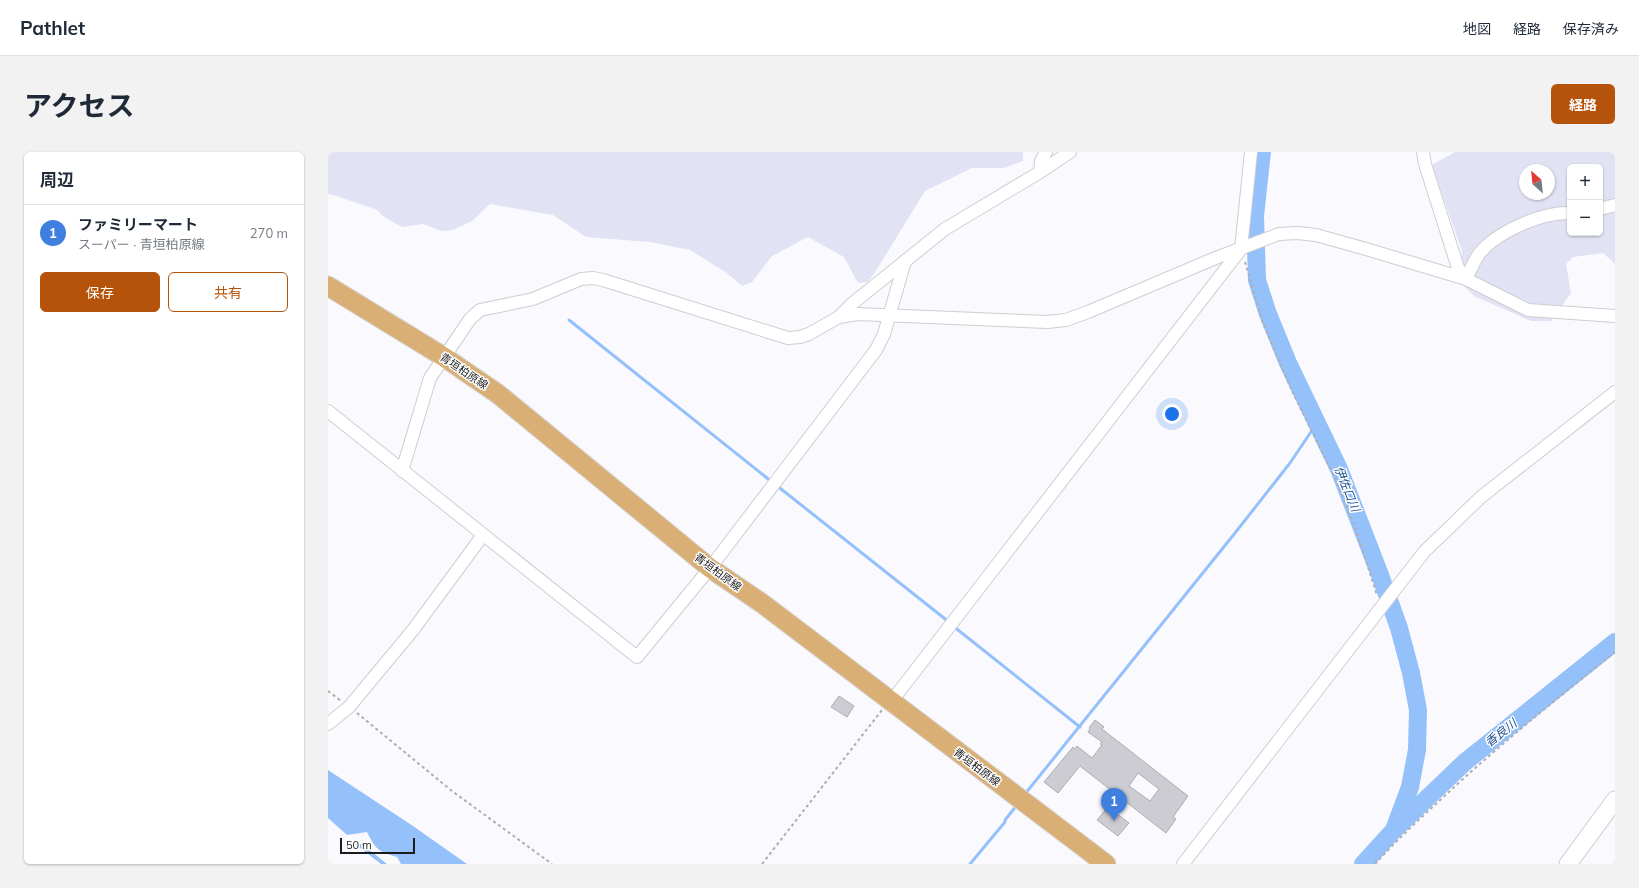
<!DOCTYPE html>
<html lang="ja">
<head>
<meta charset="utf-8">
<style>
  body { margin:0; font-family:Mulish,"Noto Sans JP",sans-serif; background:#f2f2f3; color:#1f2937 }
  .controls { position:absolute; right:12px; top:12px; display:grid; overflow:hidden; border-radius:6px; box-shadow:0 1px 3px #0004 }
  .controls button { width:36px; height:36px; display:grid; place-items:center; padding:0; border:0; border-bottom:1px solid #e0e1e3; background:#fff; color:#1f2937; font:20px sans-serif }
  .compass { position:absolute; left:1191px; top:12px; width:36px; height:36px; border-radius:50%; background:#fff; box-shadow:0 1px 3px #0004; rotate:333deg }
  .scale { position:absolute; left:12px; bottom:10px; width:75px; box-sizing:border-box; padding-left:4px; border:2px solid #1c1c1e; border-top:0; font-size:11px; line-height:14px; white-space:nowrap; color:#1c1c1e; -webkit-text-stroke:3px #fff; paint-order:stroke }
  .you { position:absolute; left:844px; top:262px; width:14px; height:14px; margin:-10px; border:3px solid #fff; border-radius:50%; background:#1a73e8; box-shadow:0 0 0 6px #1a73e833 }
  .badge { display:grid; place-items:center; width:26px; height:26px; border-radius:50%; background:#b45309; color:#fff; font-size:13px; font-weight:700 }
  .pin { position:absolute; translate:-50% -33px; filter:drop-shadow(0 1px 2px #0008) }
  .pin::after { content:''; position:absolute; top:21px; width:14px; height:12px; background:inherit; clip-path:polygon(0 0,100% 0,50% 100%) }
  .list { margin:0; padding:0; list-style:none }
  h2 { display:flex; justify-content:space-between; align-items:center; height:52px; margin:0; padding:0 16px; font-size:17px }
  h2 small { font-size:13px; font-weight:400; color:#747a83 }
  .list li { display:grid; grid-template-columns:26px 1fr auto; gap:12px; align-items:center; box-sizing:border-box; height:56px; padding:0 16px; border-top:1px solid #e0e1e3 }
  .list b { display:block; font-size:15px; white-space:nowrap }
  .list p { margin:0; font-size:13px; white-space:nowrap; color:#747a83 }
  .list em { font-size:13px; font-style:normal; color:#747a83 }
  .actions { display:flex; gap:8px; padding:12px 16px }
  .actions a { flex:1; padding:9px 0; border:1px solid #b45309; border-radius:6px; text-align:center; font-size:14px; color:#b45309 }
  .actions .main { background:#b45309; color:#fff }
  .map { position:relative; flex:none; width:1287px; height:712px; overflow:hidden; border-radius:6px }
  header { display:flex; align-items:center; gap:24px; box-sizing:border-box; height:56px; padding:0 20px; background:#fff; border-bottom:1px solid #e0e1e3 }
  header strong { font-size:19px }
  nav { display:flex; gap:22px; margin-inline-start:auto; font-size:14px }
  .intro { display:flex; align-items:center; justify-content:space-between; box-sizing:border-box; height:96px; padding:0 24px }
  h1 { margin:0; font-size:28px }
  .button { padding:10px 18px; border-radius:6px; background:#b45309; color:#fff; font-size:14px; font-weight:700 }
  main { display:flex; gap:24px; padding:0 24px }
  aside { flex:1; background:#fff; border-radius:6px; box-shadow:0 1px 3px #0004 }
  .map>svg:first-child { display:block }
  .green { fill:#e1e2f3; fill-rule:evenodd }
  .water { fill:#95c1fb }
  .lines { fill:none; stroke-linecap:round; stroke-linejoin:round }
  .stream { stroke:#95c1fb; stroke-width:3 }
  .river { stroke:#95c1fb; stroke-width:18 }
  .building { fill:#ccccd2; stroke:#acacb2; fill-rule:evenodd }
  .street-casing { stroke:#cdcdd3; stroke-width:14 }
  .secondary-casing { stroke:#cdcdd3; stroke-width:19 }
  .primary-casing { stroke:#d6d6d6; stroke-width:21 }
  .path { stroke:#aeaeb1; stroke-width:2; stroke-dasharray:3 3; stroke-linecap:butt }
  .street { stroke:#fff; stroke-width:12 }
  .secondary { stroke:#fff; stroke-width:17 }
  .primary { stroke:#d9af76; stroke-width:19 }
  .labels { text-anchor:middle; stroke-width:3; stroke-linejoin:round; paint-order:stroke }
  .street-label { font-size:11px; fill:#1c1c1e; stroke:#fff }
  .water-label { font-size:12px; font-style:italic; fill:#1a4f8e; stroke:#fff }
</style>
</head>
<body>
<header>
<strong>Pathlet</strong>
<nav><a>地図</a><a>経路</a><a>保存済み</a></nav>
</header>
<div class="intro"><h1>アクセス</h1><a class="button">経路</a></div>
<main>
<aside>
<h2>周辺<small></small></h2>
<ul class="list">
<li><span class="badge" style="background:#3f7fe0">1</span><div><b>ファミリーマート</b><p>スーパー · 青垣柏原線</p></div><em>270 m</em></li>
</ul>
<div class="actions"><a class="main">保存</a><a>共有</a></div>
</aside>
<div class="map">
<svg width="1287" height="712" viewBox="0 0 1287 712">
  <rect width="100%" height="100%" fill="#fafafe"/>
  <g class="green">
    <path d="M 0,0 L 695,0 L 695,9 L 675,16 L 644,16 L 597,39 L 546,122 L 539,130 L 530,131 L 516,105 L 480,85 L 444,104 L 424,130 L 414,134 L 399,121 L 362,98 L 322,90 L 258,85 L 225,63 L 162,52 L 144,69 L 125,78 L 114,79 L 95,72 L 74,75 L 56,65 L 49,58 L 9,44 L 0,42 Z"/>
    <path d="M 1127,0 L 1287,0 L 1287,112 L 1275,101 L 1245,105 L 1238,112 L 1243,141 L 1223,169 L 1203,169 L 1146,144 L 1132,130 L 1134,99 L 1104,13 ZM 1242,15 L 1272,15 L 1272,81 L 1242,81 ZM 1197,18 L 1221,18 L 1221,42 L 1197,42 Z"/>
  </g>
  <g class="water">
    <path d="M 0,618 L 85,674 L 139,712 L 73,712 L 69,705 C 50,699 48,698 39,680 L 19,683 L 0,666 Z"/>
    <path d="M 27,692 L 34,692 L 59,712 L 53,712 Z"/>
  </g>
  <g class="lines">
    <g class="stream">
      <path d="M 241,168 L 444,330"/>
      <path d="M 448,333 L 621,470"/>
      <path d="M 625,474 L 752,575"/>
      <path d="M 697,642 L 907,381 L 962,311 L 989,271"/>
      <path d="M 642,712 L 677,670 L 677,668 L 689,653"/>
    </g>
    <g class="river">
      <path d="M 934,0 L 927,64 L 929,128 L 940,162 L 960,211 L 1011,317 L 1052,423 L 1071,476 L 1083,521 L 1090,558 L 1089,598 L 1082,635 L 1066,678"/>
      <path d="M 1035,712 L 1066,678 L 1137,610 L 1287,490"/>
    </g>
  </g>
  <g class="building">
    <path d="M 511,544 L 526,554 L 519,565 L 503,555 Z"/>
    <path d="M 767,568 L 776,575 L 774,577 L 860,644 L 845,665 L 848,667 L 838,681 L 752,614 L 730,641 L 716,630 L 745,595 L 747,597 L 749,594 L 764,606 L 774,593 L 772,592 L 774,590 L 760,580 L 762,577 L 761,576 ZM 810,621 L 831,637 L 822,649 L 801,634 Z"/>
    <path d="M 780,655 L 801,671 L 790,684 L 769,668 Z"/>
  </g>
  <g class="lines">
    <defs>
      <g id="street">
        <path d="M 1095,0 L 1097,12 L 1130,116 L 1138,127"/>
        <path d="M 712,20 L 713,9 L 718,0"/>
        <path d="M 1272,57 L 1287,53"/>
        <path d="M 1138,127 C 1142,119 1146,109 1151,102 C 1168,80 1214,60 1242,61"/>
        <path d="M 511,165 L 525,151 L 617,77 L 712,20 L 742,0"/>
        <path d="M 0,259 L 309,505 L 382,416 L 548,198 L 556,182 L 577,109"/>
        <path d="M 74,319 L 102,226 L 142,167 L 152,158 L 205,147 L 253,127 L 265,126 L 275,128 L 460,186 L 472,185 L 481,182 L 511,165 L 530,162 L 719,170 L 738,168 L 760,160 L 890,105 L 951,82 L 969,81 L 988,83 L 1038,97 L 1138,127 L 1200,158 L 1287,164"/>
        <path d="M 563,550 L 913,97 L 923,0"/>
        <path d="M 0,572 L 21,555 L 85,478 L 155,383"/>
        <path d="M 855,712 L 1096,400 L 1153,345 L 1287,240"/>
      </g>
      <path id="secondary" d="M 1240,712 L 1287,648"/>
      <path id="primary" d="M 0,134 L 116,205 L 170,242 L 382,416 L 435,452 L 778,712"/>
    </defs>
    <use href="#street" class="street-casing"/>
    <use href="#secondary" class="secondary-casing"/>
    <use href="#primary" class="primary-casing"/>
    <g class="path">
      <path d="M 917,110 L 935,171 L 964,239 L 1008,328 L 1028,378 L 1049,443"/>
      <path d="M 0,539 L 13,549"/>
      <path d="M 29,561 L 124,639 L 224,712"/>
      <path d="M 434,712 L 554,558"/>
      <path d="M 1047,712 C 1066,691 1087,671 1108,652 C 1165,598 1226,549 1287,500"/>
    </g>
    <use href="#street" class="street"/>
    <use href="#secondary" class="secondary"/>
    <use href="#primary" class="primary"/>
  </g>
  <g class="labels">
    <g class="street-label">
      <text transform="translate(136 219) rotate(34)" y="4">青垣柏原線</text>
      <text transform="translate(390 420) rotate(36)" y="4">青垣柏原線</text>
      <text transform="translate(649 615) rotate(37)" y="4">青垣柏原線</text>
    </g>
    <g class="water-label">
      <text transform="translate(1019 337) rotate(68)" y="4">伊佐口川</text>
      <text transform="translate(1173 581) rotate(-38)" y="4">香良川</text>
    </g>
  </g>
</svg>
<div class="controls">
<button>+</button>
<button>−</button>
</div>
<svg class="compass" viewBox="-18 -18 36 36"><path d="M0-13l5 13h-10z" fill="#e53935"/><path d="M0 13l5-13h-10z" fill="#747a83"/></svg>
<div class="scale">50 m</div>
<div class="you"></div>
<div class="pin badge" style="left:786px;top:669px;background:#3f7fe0">1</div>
</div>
</main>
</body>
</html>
